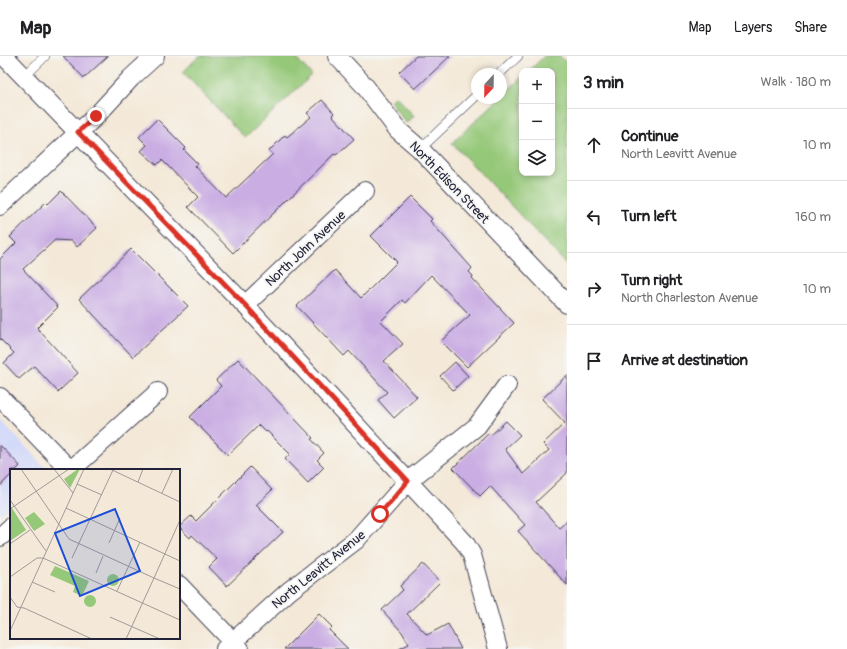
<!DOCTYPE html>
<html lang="en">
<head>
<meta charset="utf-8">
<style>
  body { margin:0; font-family:Pangolin,sans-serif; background:#f6f6f6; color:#202124 }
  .controls { position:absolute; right:12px; top:12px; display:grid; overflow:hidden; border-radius:8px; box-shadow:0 2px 6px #0003 }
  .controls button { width:36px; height:36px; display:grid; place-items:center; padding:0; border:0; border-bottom:1px solid #e0e0e0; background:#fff; color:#202124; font:20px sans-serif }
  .compass { position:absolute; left:471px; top:12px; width:36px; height:36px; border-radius:50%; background:#fff; box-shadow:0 2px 6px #0003; rotate:202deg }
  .stop { position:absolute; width:12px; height:12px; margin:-9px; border:3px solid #d93025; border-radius:50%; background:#fff }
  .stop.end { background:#d93025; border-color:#fff; box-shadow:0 1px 4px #0008 }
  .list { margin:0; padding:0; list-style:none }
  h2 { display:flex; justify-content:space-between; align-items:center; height:52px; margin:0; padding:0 16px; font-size:17px }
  h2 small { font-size:13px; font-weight:400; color:#757577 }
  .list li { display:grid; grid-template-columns:26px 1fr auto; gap:12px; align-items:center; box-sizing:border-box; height:72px; padding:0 16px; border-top:1px solid #e0e0e0 }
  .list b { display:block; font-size:15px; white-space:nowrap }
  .list p { margin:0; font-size:13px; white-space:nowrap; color:#757577 }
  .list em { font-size:13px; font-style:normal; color:#757577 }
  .icon { flex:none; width:22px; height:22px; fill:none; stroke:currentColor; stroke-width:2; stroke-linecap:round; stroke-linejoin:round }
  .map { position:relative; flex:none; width:567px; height:593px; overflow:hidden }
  header { display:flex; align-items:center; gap:24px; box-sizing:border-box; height:56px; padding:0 20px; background:#fff; border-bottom:1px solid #e0e0e0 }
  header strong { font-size:19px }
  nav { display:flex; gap:22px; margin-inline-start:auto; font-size:14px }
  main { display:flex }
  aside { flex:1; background:#fff }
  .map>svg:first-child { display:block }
  .built { fill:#d3d9f9 }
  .green { fill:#95c878; stroke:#5c755a }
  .building { fill:#caaee3 }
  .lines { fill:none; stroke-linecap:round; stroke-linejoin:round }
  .lane-casing { stroke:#424053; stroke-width:10 }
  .street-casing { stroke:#424053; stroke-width:20 }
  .lane { stroke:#fff; stroke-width:9 }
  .street { stroke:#fff; stroke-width:18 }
  .route { stroke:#d93025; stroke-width:5 }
  .labels { text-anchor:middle; stroke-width:4; stroke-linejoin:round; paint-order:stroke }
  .street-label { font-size:13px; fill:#22223b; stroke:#f6f6f2 }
  .inset-road { fill:none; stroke:#a09999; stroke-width:1 }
  .view { fill:#1d4ed8; fill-opacity:0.15; stroke:#1d4ed8; stroke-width:2 }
  .inset-edge { fill:none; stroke:#22223b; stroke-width:2 }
</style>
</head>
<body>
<header>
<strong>Map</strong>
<nav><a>Map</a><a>Layers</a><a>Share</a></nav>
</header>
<main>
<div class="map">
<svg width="567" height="593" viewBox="0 0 567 593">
  <rect width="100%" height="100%" fill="#f6f6f2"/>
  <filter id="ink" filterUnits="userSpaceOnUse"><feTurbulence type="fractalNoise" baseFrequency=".025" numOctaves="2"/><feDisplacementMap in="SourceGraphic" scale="8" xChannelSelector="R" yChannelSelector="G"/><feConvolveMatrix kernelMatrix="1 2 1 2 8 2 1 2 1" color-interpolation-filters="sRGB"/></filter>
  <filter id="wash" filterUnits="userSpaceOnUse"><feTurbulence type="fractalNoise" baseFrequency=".012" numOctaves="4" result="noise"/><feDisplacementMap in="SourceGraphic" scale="16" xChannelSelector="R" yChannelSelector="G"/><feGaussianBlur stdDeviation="0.9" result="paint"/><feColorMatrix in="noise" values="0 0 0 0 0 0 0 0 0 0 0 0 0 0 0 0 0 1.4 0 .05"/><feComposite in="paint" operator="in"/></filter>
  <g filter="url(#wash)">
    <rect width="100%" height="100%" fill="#f4e9d8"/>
    <path class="built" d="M 0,363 L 47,414 L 11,414 L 11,449 L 0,459 Z"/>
    <g class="green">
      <path d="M 199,0 L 294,0 L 312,19 L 245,82 L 183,16 Z"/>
      <path d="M 544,0 L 560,0 L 567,7 L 567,209 L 452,87 L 522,21 L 522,117 L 552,117 L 552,15 L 529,15 Z"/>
      <path d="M 396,40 L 414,60 L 406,67 L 390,45 Z"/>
    </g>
    <g id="blocks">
      <g class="building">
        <path d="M 63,0 L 108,0 L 84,22 Z"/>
        <path d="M 416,0 L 450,0 L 415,33 L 399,16 Z"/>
        <path d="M 322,44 L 334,57 L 332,59 L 354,83 L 336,99 L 334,98 L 233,197 L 188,151 L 198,141 L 162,104 L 157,109 L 141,95 L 147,89 L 139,81 L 157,63 L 186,92 L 184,94 L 198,108 L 195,110 L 226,142 L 273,98 L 269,95 L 285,79 L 287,81 L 311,61 L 307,57 Z"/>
        <path d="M 61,135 L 97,172 L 77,191 L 72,185 L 55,184 L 23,213 L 58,251 L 37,272 L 78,317 L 58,336 L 34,310 L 19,323 L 4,307 L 14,297 L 0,283 L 0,203 L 16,187 L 10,181 L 46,146 L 48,148 Z"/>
        <path d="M 410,141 L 432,163 L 430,165 L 472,212 L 469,216 L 473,220 L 472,222 L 514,267 L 467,311 L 441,285 L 470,259 L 431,219 L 405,247 L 402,244 L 381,265 L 403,288 L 384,305 L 417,341 L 394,362 L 378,344 L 387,336 L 349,295 L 344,300 L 297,250 L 335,214 L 361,242 L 397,206 L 371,180 Z"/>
        <path d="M 131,193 L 188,250 L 133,301 L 79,243 Z"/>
        <path d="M 238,303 L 313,382 L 311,383 L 324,397 L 317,404 L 324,411 L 308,427 L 285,403 L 290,398 L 267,375 L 266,376 L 259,369 L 228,399 L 190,361 L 221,330 L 216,324 Z"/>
        <path d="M 455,306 L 468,320 L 453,334 L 440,320 Z"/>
        <path d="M 567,319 L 567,417 L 536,446 L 559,472 L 567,465 L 567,529 L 518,475 L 525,469 L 490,430 L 480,440 L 453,412 L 489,377 L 491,379 L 506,365 L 520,379 L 505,393 L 523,418 L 549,394 L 543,388 L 565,367 L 542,343 Z"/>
        <path d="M 0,389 L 20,410 L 16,414 L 11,414 L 11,419 L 0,430 Z"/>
        <path d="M 250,411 L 272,434 L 256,449 L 283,476 L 227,530 L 209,511 L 217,503 L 192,479 L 190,482 L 179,471 L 191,460 L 196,465 Z"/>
        <path d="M 423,508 L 440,526 L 407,558 L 427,579 L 448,568 L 461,593 L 399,593 L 409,588 L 402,576 L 382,554 L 403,534 L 400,530 Z"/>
        <path d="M 319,558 L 332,571 L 329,574 L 348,593 L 284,593 Z"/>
      </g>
    </g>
  </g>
  <g filter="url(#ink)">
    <use href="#blocks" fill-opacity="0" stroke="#424053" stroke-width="1"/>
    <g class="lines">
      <defs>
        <g id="lane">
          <path d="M 499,18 L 518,0"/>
          <path d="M 24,21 L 45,0"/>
          <path d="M 420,93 L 477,39"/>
        </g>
        <g id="street">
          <path d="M 4,0 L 245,249 L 465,487 L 472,499 L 498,593"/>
          <path d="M 337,0 L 364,29 L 398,74 L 420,93 L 567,248"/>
          <path d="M 0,150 L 96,60 L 131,22 L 155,0"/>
          <path d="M 245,249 L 365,135"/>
          <path d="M 0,341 L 70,414"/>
          <path d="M 71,414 L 158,336"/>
          <path d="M 0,481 L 11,471"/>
          <path d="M 179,529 L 240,593"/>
          <path d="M 225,593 L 289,535 L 356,484 L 408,425 L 477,370 L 507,329"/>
        </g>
      </defs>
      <use href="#lane" class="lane-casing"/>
      <use href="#street" class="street-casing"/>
      <use href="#lane" class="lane"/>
      <use href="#street" class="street"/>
    </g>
  </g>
  <g class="lines" filter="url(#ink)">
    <path class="route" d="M 96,60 L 78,76 L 245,249 L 408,425 L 380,458"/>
  </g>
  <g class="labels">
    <g class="street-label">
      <text transform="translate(450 126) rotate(46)" y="5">North Edison Street</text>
      <text transform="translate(305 192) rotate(-43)" y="5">North John Avenue</text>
      <text transform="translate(318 513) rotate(-39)" y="5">North Leavitt Avenue</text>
    </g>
  </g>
  <g transform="translate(10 413)">
    <rect width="170" height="170" fill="#f4e9d8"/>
    <path d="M 68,0 L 70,0 L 60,19 L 54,10 ZM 0,36 L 16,61 L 0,72 ZM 24,43 L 35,55 L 24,62 L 15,49 ZM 45,97 L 79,112 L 72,127 L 63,123 L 65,117 L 40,106 ZM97 111a6 6 0 1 1 12 0a6 6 0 1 1-12 0ZM74 132a6 6 0 1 1 12 0a6 6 0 1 1-12 0Z" fill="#95c878"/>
    <path class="inset-road" d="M 11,0 L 59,70 L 144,109 L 116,170M 44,0 L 63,24M 100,0 L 170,33M 128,13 L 133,0M 67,15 L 92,26M 152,24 L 163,0M 0,31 L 36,82M 56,39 L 170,92M 0,40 L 59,0M 170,51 L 144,109 L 170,120M 99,74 L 110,49M 0,75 L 20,61M 62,89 L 103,1M 86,104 L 93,87M 0,108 L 27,89 L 33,89 L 170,151M 22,113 L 45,123M 107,122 L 130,73M 0,128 L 7,138 L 14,139 L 82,170M 100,148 L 150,170M 0,162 L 74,0"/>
    <path class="view" d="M 105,40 L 130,102 L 70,127 L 45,64 Z"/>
    <rect width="170" height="170" class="inset-edge"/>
  </g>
</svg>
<div class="controls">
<button>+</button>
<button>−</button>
<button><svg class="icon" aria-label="layers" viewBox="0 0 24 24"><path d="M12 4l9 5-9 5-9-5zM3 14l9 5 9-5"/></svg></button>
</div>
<svg class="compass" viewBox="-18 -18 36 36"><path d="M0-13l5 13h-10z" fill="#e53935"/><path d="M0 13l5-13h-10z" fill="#757577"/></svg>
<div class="stop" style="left:380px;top:458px"></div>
<div class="stop end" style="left:96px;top:60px"></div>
</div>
<aside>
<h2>3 min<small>Walk · 180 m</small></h2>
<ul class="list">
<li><svg class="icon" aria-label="ahead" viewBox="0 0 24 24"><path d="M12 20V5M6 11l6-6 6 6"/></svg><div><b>Continue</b><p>North Leavitt Avenue</p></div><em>10 m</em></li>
<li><svg class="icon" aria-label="left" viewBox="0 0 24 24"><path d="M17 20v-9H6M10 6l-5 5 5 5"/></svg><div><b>Turn left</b></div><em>160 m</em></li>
<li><svg class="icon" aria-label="right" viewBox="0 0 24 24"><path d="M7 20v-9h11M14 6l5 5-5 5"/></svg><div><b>Turn right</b><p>North Charleston Avenue</p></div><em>10 m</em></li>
<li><svg class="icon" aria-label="arrive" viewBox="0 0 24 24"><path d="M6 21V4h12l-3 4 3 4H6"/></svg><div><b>Arrive at destination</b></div></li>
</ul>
</aside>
</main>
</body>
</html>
